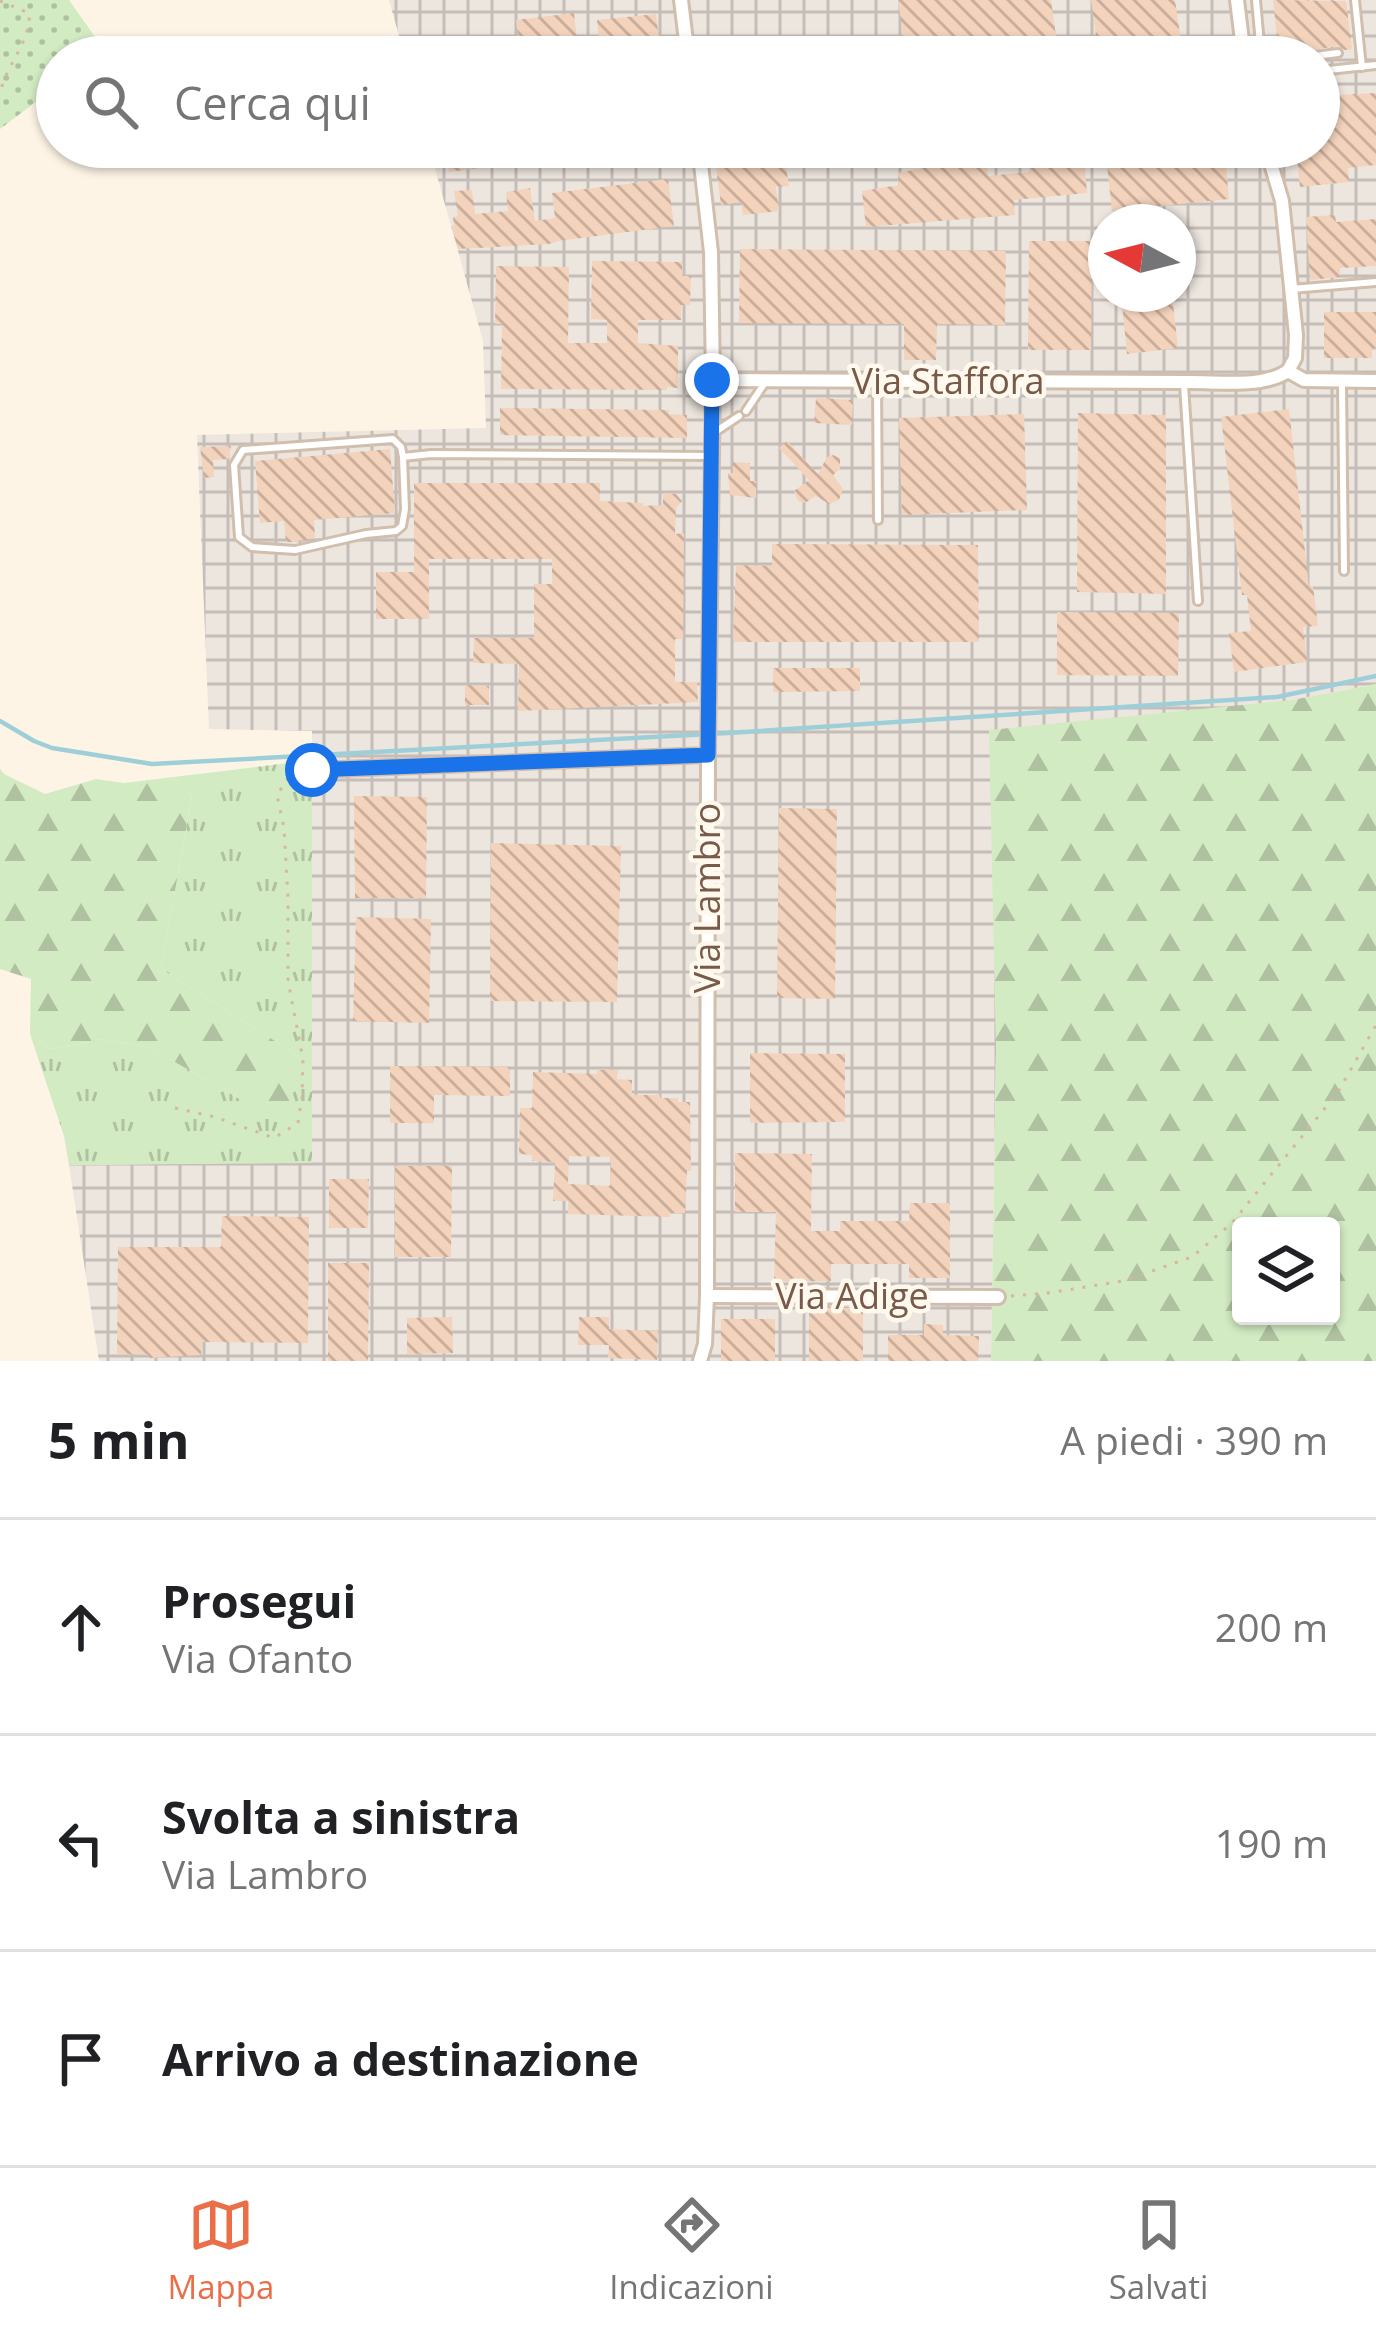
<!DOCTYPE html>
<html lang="it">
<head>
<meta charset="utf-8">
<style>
  body { margin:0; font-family:"Open Sans",sans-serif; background:#f2f2f2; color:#202124 }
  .controls { position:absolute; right:36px; bottom:36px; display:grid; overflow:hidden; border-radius:12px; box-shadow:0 3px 9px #0004 }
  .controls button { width:108px; height:108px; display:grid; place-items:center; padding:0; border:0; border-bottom:3px solid #e0e0e0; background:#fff; color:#202124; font:60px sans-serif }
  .compass { position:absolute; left:1088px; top:204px; width:108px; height:108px; border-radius:50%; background:#fff; box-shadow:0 3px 9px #0004; rotate:277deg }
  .stop { position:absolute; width:36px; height:36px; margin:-27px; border:9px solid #1a73e8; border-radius:50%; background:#fff }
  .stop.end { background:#1a73e8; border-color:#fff; box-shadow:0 3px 12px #0008 }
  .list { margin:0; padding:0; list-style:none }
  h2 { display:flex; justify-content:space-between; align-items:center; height:156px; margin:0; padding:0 48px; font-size:51px }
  h2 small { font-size:39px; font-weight:400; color:#757577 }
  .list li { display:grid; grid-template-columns:78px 1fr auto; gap:36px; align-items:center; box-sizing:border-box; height:216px; padding:0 48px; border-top:3px solid #e0e0e0 }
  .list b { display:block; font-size:45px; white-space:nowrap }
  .list p { margin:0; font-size:39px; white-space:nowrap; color:#757577 }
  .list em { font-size:39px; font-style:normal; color:#757577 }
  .icon { flex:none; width:66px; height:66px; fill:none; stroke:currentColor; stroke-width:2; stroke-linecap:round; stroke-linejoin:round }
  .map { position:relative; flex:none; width:1376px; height:1361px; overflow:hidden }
  .search { position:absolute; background:#fff; box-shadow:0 3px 9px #0004; left:36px; right:36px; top:36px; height:132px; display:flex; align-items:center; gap:30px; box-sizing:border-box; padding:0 42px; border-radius:66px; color:#757577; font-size:45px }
  .sheet { height:804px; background:#fff }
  nav { display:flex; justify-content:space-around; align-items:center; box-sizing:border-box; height:168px; border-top:3px solid #e0e0e0; background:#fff; font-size:33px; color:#757577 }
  nav a { display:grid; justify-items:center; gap:6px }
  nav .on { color:#ea6e47 }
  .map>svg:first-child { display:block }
  .industrial { fill:url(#industrial-grid); fill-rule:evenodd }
  .grass { fill:url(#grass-tufts) }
  .forest { fill:url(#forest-firs); fill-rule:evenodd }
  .park { fill:url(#park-dots) }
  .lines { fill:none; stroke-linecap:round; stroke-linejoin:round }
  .stream { stroke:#9ecfd9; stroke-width:4.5 }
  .building { fill:url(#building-back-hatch); fill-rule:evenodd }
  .lane-casing { stroke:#d1bead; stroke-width:12 }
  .street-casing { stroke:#d1bead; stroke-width:18 }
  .path { stroke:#d8b69e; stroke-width:3; stroke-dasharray:3 9; stroke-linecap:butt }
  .lane { stroke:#fff; stroke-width:6 }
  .street { stroke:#fff; stroke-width:12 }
  .route { stroke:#1a73e8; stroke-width:15 }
  .labels { text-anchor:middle; stroke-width:9; stroke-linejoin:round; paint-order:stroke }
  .street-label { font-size:36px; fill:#775a49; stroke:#fff8ec }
</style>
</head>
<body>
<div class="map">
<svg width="1376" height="1361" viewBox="0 0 1376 1361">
  <defs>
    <pattern id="industrial-grid" width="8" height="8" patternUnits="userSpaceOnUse" patternTransform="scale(3)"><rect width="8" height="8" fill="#ede6df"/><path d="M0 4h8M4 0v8" fill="none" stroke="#c5bdb7"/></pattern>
    <pattern id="grass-tufts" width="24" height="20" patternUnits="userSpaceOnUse" patternTransform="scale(3)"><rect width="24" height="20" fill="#d2ebc3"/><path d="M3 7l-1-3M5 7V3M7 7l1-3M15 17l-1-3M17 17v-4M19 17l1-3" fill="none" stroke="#afc1a0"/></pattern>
    <pattern id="forest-firs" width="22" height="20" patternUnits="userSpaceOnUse" patternTransform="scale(3)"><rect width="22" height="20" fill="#d2ebc3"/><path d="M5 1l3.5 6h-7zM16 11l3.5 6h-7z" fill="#afc1a0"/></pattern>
    <pattern id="park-dots" width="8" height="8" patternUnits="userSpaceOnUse" patternTransform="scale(3)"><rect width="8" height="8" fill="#d2ebc3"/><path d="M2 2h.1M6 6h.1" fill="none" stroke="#afc1a0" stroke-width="1.8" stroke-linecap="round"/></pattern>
    <pattern id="building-back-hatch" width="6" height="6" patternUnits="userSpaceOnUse" patternTransform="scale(3)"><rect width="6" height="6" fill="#f3d3bc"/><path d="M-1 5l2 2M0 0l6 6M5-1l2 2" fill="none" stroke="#caae9b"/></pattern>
  </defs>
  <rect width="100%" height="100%" fill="#fdf4e5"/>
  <path class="industrial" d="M 389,0 L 1376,0 L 1376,684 L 1292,700 L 996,1051 L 991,1361 L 99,1361 L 69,1165 L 312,1162 L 312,731 L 209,729 L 197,435 L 486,428 L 483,341 L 429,147 L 1319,147 L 1319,57 L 405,57 ZM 1106,222 L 1178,222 L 1178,294 L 1106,294 Z"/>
  <path class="grass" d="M 312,760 L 312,1163 L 69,1165 L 64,1136 L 30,1034 L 51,1049 L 102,1039 L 150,1048 L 247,1103 L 299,1056 L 161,969 L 192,796 L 174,777 Z"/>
  <g class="forest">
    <path d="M 1376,684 L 1376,1361 L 991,1361 L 996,1051 L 989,730 L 1292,700 ZM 1241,1226 L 1331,1226 L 1331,1316 L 1241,1316 Z"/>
    <path d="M 0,769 L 4,774 L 45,794 L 96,779 L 124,783 L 174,777 L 192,796 L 161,969 L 299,1056 L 290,1113 L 247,1103 L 150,1048 L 102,1039 L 51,1049 L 30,1034 L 31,979 L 0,969 Z"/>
  </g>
  <path class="park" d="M 0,0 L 69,0 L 105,51 L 96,57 L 57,57 L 57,86 L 0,129 Z"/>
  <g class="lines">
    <path class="stream" d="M 0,721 L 34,741 L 52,748 L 152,764 L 728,733 L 1277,697 L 1376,676"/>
  </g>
  <g class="building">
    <path d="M 898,0 L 1051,0 L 1059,57 L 906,57 Z"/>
    <path d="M 1091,0 L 1175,0 L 1182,48 L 1099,57 Z"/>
    <path d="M 1273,0 L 1346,1 L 1352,49 L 1345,50 L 1337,46 L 1279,56 Z"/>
    <path d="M 574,13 L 579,57 L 521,57 L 516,20 Z"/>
    <path d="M 656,14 L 661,57 L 601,57 L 597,20 Z"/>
    <path d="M 483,36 L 486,57 L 423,57 L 421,44 Z"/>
    <path d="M 1376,93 L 1376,165 L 1348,168 L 1349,182 L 1300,187 L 1296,147 L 1319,147 L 1319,96 Z"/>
    <path d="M 445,147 L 505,147 L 507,164 L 449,172 Z"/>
    <path d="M 943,147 L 985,147 L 988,176 L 1029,172 L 1027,147 L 1083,147 L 1087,193 L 1014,200 L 1015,215 L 866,227 L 862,191 L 899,185 L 898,173 L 945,164 Z"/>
    <path d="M 1105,147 L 1144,147 L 1145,163 L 1225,155 L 1229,199 L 1112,211 Z"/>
    <path d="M 784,154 L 789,186 L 776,187 L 779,211 L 743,215 L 741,202 L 721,205 L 716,167 L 725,165 L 724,162 Z"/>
    <path d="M 668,179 L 674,226 L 558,241 L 549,244 L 458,249 L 451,226 L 454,226 L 453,217 L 458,216 L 454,191 L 472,190 L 475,214 L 508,211 L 506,192 L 530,188 L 535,221 L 555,218 L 552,193 Z"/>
    <path d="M 1335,215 L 1336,222 L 1376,219 L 1376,266 L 1340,268 L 1340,277 L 1310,280 L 1306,217 Z"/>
    <path d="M 1029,241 L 1092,241 L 1091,350 L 1028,350 Z"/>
    <path d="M 740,249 L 1006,251 L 1005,325 L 937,324 L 936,360 L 904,360 L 904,324 L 739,323 Z"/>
    <path d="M 592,261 L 682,262 L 682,276 L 691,276 L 690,305 L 681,305 L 681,320 L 638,320 L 638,343 L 678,346 L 678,388 L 667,387 L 667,390 L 501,389 L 502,324 L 495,324 L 496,266 L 569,267 L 568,343 L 607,343 L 607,320 L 591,319 Z"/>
    <path d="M 1121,294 L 1172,294 L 1178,348 L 1127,354 Z"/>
    <path d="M 1324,312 L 1376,312 L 1376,348 L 1372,348 L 1372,358 L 1324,358 Z"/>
    <path d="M 816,398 L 853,400 L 852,425 L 814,423 Z"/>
    <path d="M 500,408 L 669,410 L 669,414 L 687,415 L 687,438 L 500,435 Z"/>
    <path d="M 1289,409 L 1309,587 L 1313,586 L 1318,626 L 1303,627 L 1307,662 L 1234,672 L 1229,633 L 1251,631 L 1247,595 L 1242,595 L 1221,417 Z"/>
    <path d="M 1078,413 L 1166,415 L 1166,594 L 1077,592 Z"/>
    <path d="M 1024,414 L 1027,510 L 902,515 L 899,418 Z"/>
    <path d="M 787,441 L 818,474 L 827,457 L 833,455 L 840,458 L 840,469 L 833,475 L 843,489 L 839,500 L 829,504 L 816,496 L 805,503 L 798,501 L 794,491 L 809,480 L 779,448 Z"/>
    <path d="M 231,446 L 229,459 L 213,460 L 214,477 L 204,478 L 200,447 Z"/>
    <path d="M 390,449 L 395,513 L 314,520 L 315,538 L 292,542 L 286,542 L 284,521 L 260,523 L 255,461 Z"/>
    <path d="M 733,462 L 750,463 L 750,481 L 756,481 L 756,498 L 730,495 L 728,473 L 733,473 Z"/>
    <path d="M 414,483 L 600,483 L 600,501 L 643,503 L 643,506 L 663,505 L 663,493 L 676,494 L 682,501 L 676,508 L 675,534 L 684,533 L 683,639 L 675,639 L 675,682 L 697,682 L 698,702 L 518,711 L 519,664 L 473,663 L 474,638 L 534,638 L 534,584 L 552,584 L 552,559 L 429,559 L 429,619 L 376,619 L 376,572 L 414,572 Z"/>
    <path d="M 772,544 L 978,545 L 979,642 L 733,642 L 736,565 L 772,566 Z"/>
    <path d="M 1057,612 L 1179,613 L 1178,676 L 1057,675 Z"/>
    <path d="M 773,668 L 860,668 L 860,691 L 773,692 Z"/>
    <path d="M 465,685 L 489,686 L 489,705 L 465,705 Z"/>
    <path d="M 354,796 L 427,797 L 426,898 L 355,898 Z"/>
    <path d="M 779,808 L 837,809 L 835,999 L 777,998 Z"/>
    <path d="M 491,843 L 621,846 L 617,1002 L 490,1001 Z"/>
    <path d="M 356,917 L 431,919 L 429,1023 L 353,1021 Z"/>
    <path d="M 750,1053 L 845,1054 L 845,1122 L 750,1123 Z"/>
    <path d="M 390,1066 L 510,1067 L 510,1096 L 434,1095 L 434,1123 L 390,1123 Z"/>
    <path d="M 597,1070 L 618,1070 L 617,1079 L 632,1080 L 632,1095 L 660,1095 L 660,1098 L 678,1098 L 678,1102 L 690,1102 L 691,1171 L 687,1171 L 685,1213 L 670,1213 L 670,1217 L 568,1214 L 568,1201 L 553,1201 L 555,1162 L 532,1161 L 532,1155 L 519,1154 L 520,1108 L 532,1108 L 533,1072 L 597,1074 ZM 569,1156 L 611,1157 L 610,1186 L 568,1184 Z"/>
    <path d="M 735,1153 L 812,1154 L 811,1231 L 840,1231 L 840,1221 L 909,1221 L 910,1203 L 950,1203 L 950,1278 L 909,1278 L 909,1264 L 831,1264 L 831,1281 L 774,1282 L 776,1212 L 735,1212 Z"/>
    <path d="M 395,1166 L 452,1166 L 451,1257 L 395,1257 Z"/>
    <path d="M 329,1179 L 369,1179 L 368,1228 L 329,1228 Z"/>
    <path d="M 222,1216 L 309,1217 L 308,1343 L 202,1342 L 201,1355 L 148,1358 L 148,1354 L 117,1354 L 118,1247 L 221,1247 Z"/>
    <path d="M 328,1263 L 369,1263 L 368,1361 L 328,1361 Z"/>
    <rect x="809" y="1308" width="54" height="53"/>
    <path d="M 452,1317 L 453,1353 L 407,1354 L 407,1318 Z"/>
    <path d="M 579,1317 L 609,1317 L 609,1329 L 658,1331 L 657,1360 L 608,1358 L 609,1345 L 578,1345 Z"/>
    <rect x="721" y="1319" width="54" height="42"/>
    <path d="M 924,1324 L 943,1325 L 943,1335 L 979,1336 L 978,1361 L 888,1361 L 888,1335 L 924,1335 Z"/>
  </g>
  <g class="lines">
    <defs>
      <g id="lane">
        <path d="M 1256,0 L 1261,55 L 1264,57"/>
        <path d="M 1355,0 L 1362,67"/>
        <path d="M 1307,57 L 1338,53"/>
        <path d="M 1319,71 L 1376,65"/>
        <path d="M 1291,289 L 1376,282"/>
        <path d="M 877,381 L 878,520"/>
        <path d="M 1342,381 L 1344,571"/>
        <path d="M 1184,385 L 1198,601"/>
        <path d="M 746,411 L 764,384"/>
        <path d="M 715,432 L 739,416"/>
        <path d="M 403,457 L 405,509 L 402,526 L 396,531 L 366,534 L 295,550 L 252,547 L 239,537 L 234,465 L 243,450 L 393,439 L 401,447 L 403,457 L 431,454 L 711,456"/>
      </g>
      <g id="street">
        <path d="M 681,0 L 688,57"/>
        <path d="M 1237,0 L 1244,57"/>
        <path d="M 699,147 L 711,252 L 713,380 L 708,755 L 707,1296 L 705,1344 L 700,1361"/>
        <path d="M 1266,147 L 1282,201 L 1296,335 L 1295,358 L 1288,371"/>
        <path d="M 1288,371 L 1304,380 L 1376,381"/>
        <path d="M 713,380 L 1184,382 C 1216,381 1261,389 1288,371"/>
        <path d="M 312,770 L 708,755"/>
        <path d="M 707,1296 L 998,1297"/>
      </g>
    </defs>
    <use href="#lane" class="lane-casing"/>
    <use href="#street" class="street-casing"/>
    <g class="path">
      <path d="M 0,1 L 29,13 C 32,40 5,66 0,94"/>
      <path d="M 175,1108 L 215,1117 L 274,1138 L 298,1123 L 302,1097 L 303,1059 L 288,981 L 288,898 L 284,828 L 277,795 L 291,774 L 299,773"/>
      <path d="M 1011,1296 L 1048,1293 L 1123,1281 L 1192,1257 L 1232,1223 L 1338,1092 L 1376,1025"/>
    </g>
    <use href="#lane" class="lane"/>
    <use href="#street" class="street"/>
  </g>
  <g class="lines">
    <path class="route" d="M 312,770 L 708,755 L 712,380"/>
  </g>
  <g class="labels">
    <g class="street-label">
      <text x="948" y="394">Via Staffora</text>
      <text transform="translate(707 898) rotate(-90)" y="13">Via Lambro</text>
      <text x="852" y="1309">Via Adige</text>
    </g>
  </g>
</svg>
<div class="controls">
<button><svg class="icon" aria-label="layers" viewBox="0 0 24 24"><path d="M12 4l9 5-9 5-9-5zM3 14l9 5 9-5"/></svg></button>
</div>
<svg class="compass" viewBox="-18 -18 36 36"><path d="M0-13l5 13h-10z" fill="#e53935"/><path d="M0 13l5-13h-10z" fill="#757577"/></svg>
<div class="stop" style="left:312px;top:770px"></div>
<div class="stop end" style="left:712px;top:380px"></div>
<div class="search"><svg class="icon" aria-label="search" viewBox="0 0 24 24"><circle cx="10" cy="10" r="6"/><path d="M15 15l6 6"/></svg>Cerca qui</div>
</div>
<section class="sheet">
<h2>5 min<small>A piedi · 390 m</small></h2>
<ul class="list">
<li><svg class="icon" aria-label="ahead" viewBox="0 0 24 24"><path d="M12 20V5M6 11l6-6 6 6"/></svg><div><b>Prosegui</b><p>Via Ofanto</p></div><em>200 m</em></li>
<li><svg class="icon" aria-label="left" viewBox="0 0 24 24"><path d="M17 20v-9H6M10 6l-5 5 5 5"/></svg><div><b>Svolta a sinistra</b><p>Via Lambro</p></div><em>190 m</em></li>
<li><svg class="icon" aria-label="arrive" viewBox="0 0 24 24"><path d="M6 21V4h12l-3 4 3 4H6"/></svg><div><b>Arrivo a destinazione</b></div></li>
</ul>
</section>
<nav>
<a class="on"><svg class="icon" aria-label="map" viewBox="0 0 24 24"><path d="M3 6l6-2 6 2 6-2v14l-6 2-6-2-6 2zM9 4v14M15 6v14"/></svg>Mappa</a>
<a><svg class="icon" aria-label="directions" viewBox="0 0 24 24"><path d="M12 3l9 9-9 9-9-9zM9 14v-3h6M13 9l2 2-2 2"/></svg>Indicazioni</a>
<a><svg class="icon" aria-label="saved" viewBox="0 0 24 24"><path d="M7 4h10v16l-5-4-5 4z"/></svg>Salvati</a>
</nav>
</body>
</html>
